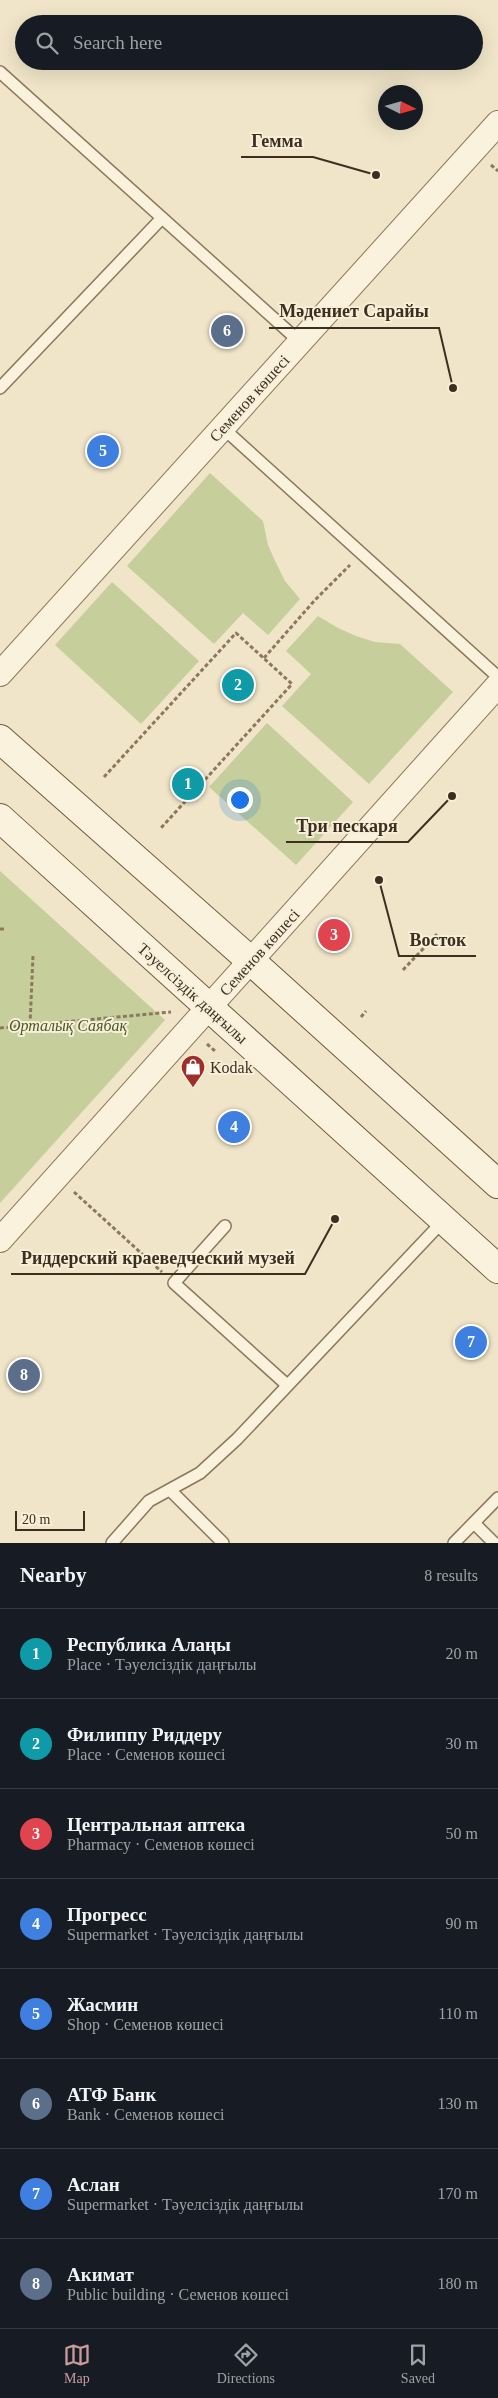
<!DOCTYPE html>
<html lang="en">
<head>
<meta charset="utf-8">
<style>
  body { margin:0; font-family:"Times New Roman",serif; background:#242831; color:#f1f3f6 }
  .compass { position:absolute; left:378px; top:85px; width:45px; height:45px; border-radius:50%; background:#171b24; box-shadow:0 5px 20px #0002; rotate:95deg }
  .scale { position:absolute; left:15px; bottom:12px; width:70px; box-sizing:border-box; padding-left:5px; border:2px solid #3d2f20; border-top:0; font-size:14px; line-height:18px; white-space:nowrap; color:#3d2f20; -webkit-text-stroke:4px #f7efd8; paint-order:stroke }
  .you { position:absolute; left:239px; top:799px; width:18px; height:18px; margin:-12px; border:4px solid #fff; border-radius:50%; background:#1a73e8; box-shadow:0 0 0 8px #1a73e833 }
  .badge { display:grid; place-items:center; width:32px; height:32px; border-radius:50%; background:#cb9a9b; color:#fff; font-size:16px; font-weight:700 }
  .pin { position:absolute; translate:-50% -50%; border:2px solid #fff; box-shadow:0 1px 5px #0006 }
  .list { margin:0; padding:0; list-style:none }
  h2 { display:flex; justify-content:space-between; align-items:center; height:65px; margin:0; padding:0 20px; font-size:21px }
  h2 small { font-size:16px; font-weight:400; color:#9ea1a6 }
  .list li { display:grid; grid-template-columns:32px 1fr auto; gap:15px; align-items:center; box-sizing:border-box; height:90px; padding:0 20px; border-top:1px solid #363941 }
  .list b { display:block; font-size:19px; white-space:nowrap }
  .list p { margin:0; font-size:16px; white-space:nowrap; color:#9ea1a6 }
  .list em { font-size:16px; font-style:normal; color:#9ea1a6 }
  .icon { flex:none; width:28px; height:28px; fill:none; stroke:currentColor; stroke-width:2; stroke-linecap:round; stroke-linejoin:round }
  .map { position:relative; flex:none; width:498px; height:1543px; overflow:hidden }
  .search { position:absolute; background:#171b24; box-shadow:0 5px 20px #0002; left:15px; right:15px; top:15px; height:55px; display:flex; align-items:center; gap:12px; box-sizing:border-box; padding:0 18px; border-radius:28px; color:#9ea1a6; font-size:19px }
  .sheet { height:785px; background:#171b24 }
  nav { display:flex; justify-content:space-around; align-items:center; box-sizing:border-box; height:70px; border-top:1px solid #363941; background:#171b24; font-size:14px; color:#9ea1a6 }
  nav a { display:grid; justify-items:center; gap:2px }
  nav .on { color:#cb9a9b }
  .map>svg:first-child { display:block }
  .green { fill:#c6cf9b }
  .lines { fill:none; stroke-linecap:round; stroke-linejoin:round }
  .lane-casing { stroke:#8c785c; stroke-width:14 }
  .street-casing { stroke:#8c785c; stroke-width:26 }
  .secondary-casing { stroke:#6e593f; stroke-width:30 }
  .path { stroke:#8c785c; stroke-width:3; stroke-dasharray:4 2.5; stroke-linecap:butt }
  .lane { stroke:#faf2dc; stroke-width:11 }
  .street { stroke:#faf2dc; stroke-width:24 }
  .secondary { stroke:#faf2dc; stroke-width:28 }
  .labels { text-anchor:middle; stroke-width:4; stroke-linejoin:round; paint-order:stroke }
  .street-label { font-size:16px; fill:#3d2f20; stroke:#f7efd8 }
  .park-label { font-size:16px; font-style:italic; fill:#4a5926; stroke:#f7efd8 }
  .poi-label { font-size:16px; fill:#3d2f20; stroke:#f7efd8; text-anchor:start }
  .leader { fill:none; stroke:#3d2f20; stroke-width:2 }
  .callout-dot { fill:#3d2f20; stroke:#f7efd8; stroke-width:2 }
  .callout-label { font-size:18px; text-anchor:middle; font-weight:bold; fill:#3d2f20; stroke:#f7efd8; stroke-width:4; stroke-linejoin:round; paint-order:stroke }
</style>
</head>
<body>
<div class="map">
<svg width="498" height="1543" viewBox="0 0 498 1543">
  <rect width="100%" height="100%" fill="#f0e5c8"/>
  <g class="green">
    <path d="M 210,473 L 263,521 L 268,545 L 276,563 L 285,581 L 300,599 L 268,635 L 243,613 L 214,644 L 127,566 Z"/>
    <path d="M 112,582 L 199,661 L 141,724 L 55,645 Z"/>
    <path d="M 318,616 L 338,628 L 356,636 L 375,642 L 400,644 L 453,692 L 369,784 L 282,706 L 311,674 L 286,651 Z"/>
    <path d="M 267,723 L 353,802 L 296,865 L 209,787 Z"/>
    <path d="M 0,871 L 165,1020 L 0,1203 Z"/>
  </g>
  <g class="lines">
    <defs>
      <g id="lane">
        <path d="M 0,72 L 300,342"/>
        <path d="M 0,388 L 162,218"/>
        <path d="M 223,428 L 498,677"/>
        <path d="M 225,1226 L 174,1283 L 287,1385"/>
        <path d="M 170,1490 L 223,1543"/>
        <path d="M 474,1523 L 494,1543"/>
        <path d="M 112,1543 L 149,1501 L 200,1473 L 237,1439 L 444,1220"/>
        <path d="M 454,1543 L 498,1498"/>
      </g>
      <g id="street">
        <path d="M 0,674 L 498,123"/>
        <path d="M 0,1240 L 498,685"/>
      </g>
      <g id="secondary">
        <path d="M 0,739 L 251,961 L 498,1184"/>
        <path d="M 0,818 L 498,1269"/>
      </g>
    </defs>
    <use href="#lane" class="lane-casing"/>
    <use href="#street" class="street-casing"/>
    <use href="#secondary" class="secondary-casing"/>
    <g class="path">
      <path d="M 491,165 L 498,171"/>
      <path d="M 264,658 L 315,600 L 350,565"/>
      <path d="M 104,777 L 236,633 L 292,684 L 161,828"/>
      <path d="M 0,929 L 6,929"/>
      <path d="M 403,970 L 437,934"/>
      <path d="M 361,1017 L 366,1011"/>
      <path d="M 30,1025 L 33,956"/>
      <path d="M 0,1028 L 171,1012"/>
      <path d="M 207,1044 L 215,1051"/>
      <path d="M 74,1192 L 162,1272"/>
    </g>
    <use href="#lane" class="lane"/>
    <use href="#street" class="street"/>
    <use href="#secondary" class="secondary"/>
  </g>
  <defs>
    <symbol id="shop-pin" viewBox="-11 -11 22 30"><path d="M0 17L-7.5 6A9.5 9.5 0 1 1 7.5 6Z" fill="#9d2e2b" stroke="#f7efd8"/><path d="M-5-2.5h2.3a2.7 3.5 0 0 1 5.4 0H5L5.5 6h-11ZM-1.5-2.5h3a1.5 2.3 0 0 0-3 0Z" fill="#fff"/></symbol>
  </defs>
  <g fill-rule="evenodd">
    <use href="#shop-pin" x="179" y="1053" width="28" height="38"/>
  </g>
  <g class="labels">
    <g class="street-label">
      <text transform="translate(249 398) rotate(-48)" y="6">Семенов көшесі</text>
      <text transform="translate(259 952) rotate(-48)" y="6">Семенов көшесі</text>
      <text transform="translate(193 993) rotate(42)" y="6">Тәуелсіздік даңғылы</text>
    </g>
    <g class="park-label">
      <text x="68" y="1031">Орталық Саябақ</text>
    </g>
    <g class="poi-label">
      <text x="210" y="1073">Kodak</text>
    </g>
  </g>
  <path class="leader" d="M376 175L313 157H241M453 388L439 328H269M452 796L408 842H286M379 880L399 956H476M335 1219L305 1274H11"/>
  <g class="callout-dot">
    <circle cx="376" cy="175" r="5"/>
    <circle cx="453" cy="388" r="5"/>
    <circle cx="452" cy="796" r="5"/>
    <circle cx="379" cy="880" r="5"/>
    <circle cx="335" cy="1219" r="5"/>
  </g>
  <g class="callout-label">
    <text x="277" y="147">Гемма</text>
    <text x="354" y="317">Мәдениет Сарайы</text>
    <text x="347" y="832">Три пескаря</text>
    <text x="438" y="946">Восток</text>
    <text x="158" y="1264">Риддерский краеведческий музей</text>
  </g>
</svg>
<svg class="compass" viewBox="-18 -18 36 36"><path d="M0-13l5 13h-10z" fill="#e53935"/><path d="M0 13l5-13h-10z" fill="#9ea1a6"/></svg>
<div class="scale">20 m</div>
<div class="you"></div>
<div class="pin badge" style="left:188px;top:784px;background:#0f9aa8">1</div>
<div class="pin badge" style="left:238px;top:685px;background:#0f9aa8">2</div>
<div class="pin badge" style="left:334px;top:935px;background:#e0444e">3</div>
<div class="pin badge" style="left:234px;top:1127px;background:#3f7fe0">4</div>
<div class="pin badge" style="left:103px;top:451px;background:#3f7fe0">5</div>
<div class="pin badge" style="left:227px;top:331px;background:#5c6f8a">6</div>
<div class="pin badge" style="left:471px;top:1342px;background:#3f7fe0">7</div>
<div class="pin badge" style="left:24px;top:1375px;background:#5c6f8a">8</div>
<div class="search"><svg class="icon" aria-label="search" viewBox="0 0 24 24"><circle cx="10" cy="10" r="6"/><path d="M15 15l6 6"/></svg>Search here</div>
</div>
<section class="sheet">
<h2>Nearby<small>8 results</small></h2>
<ul class="list">
<li><span class="badge" style="background:#0f9aa8">1</span><div><b>Республика Алаңы</b><p>Place · Тәуелсіздік даңғылы</p></div><em>20 m</em></li>
<li><span class="badge" style="background:#0f9aa8">2</span><div><b>Филиппу Риддеру</b><p>Place · Семенов көшесі</p></div><em>30 m</em></li>
<li><span class="badge" style="background:#e0444e">3</span><div><b>Центральная аптека</b><p>Pharmacy · Семенов көшесі</p></div><em>50 m</em></li>
<li><span class="badge" style="background:#3f7fe0">4</span><div><b>Прогресс</b><p>Supermarket · Тәуелсіздік даңғылы</p></div><em>90 m</em></li>
<li><span class="badge" style="background:#3f7fe0">5</span><div><b>Жасмин</b><p>Shop · Семенов көшесі</p></div><em>110 m</em></li>
<li><span class="badge" style="background:#5c6f8a">6</span><div><b>АТФ Банк</b><p>Bank · Семенов көшесі</p></div><em>130 m</em></li>
<li><span class="badge" style="background:#3f7fe0">7</span><div><b>Аслан</b><p>Supermarket · Тәуелсіздік даңғылы</p></div><em>170 m</em></li>
<li><span class="badge" style="background:#5c6f8a">8</span><div><b>Акимат</b><p>Public building · Семенов көшесі</p></div><em>180 m</em></li>
</ul>
</section>
<nav>
<a class="on"><svg class="icon" aria-label="map" viewBox="0 0 24 24"><path d="M3 6l6-2 6 2 6-2v14l-6 2-6-2-6 2zM9 4v14M15 6v14"/></svg>Map</a>
<a><svg class="icon" aria-label="directions" viewBox="0 0 24 24"><path d="M12 3l9 9-9 9-9-9zM9 14v-3h6M13 9l2 2-2 2"/></svg>Directions</a>
<a><svg class="icon" aria-label="saved" viewBox="0 0 24 24"><path d="M7 4h10v16l-5-4-5 4z"/></svg>Saved</a>
</nav>
</body>
</html>
